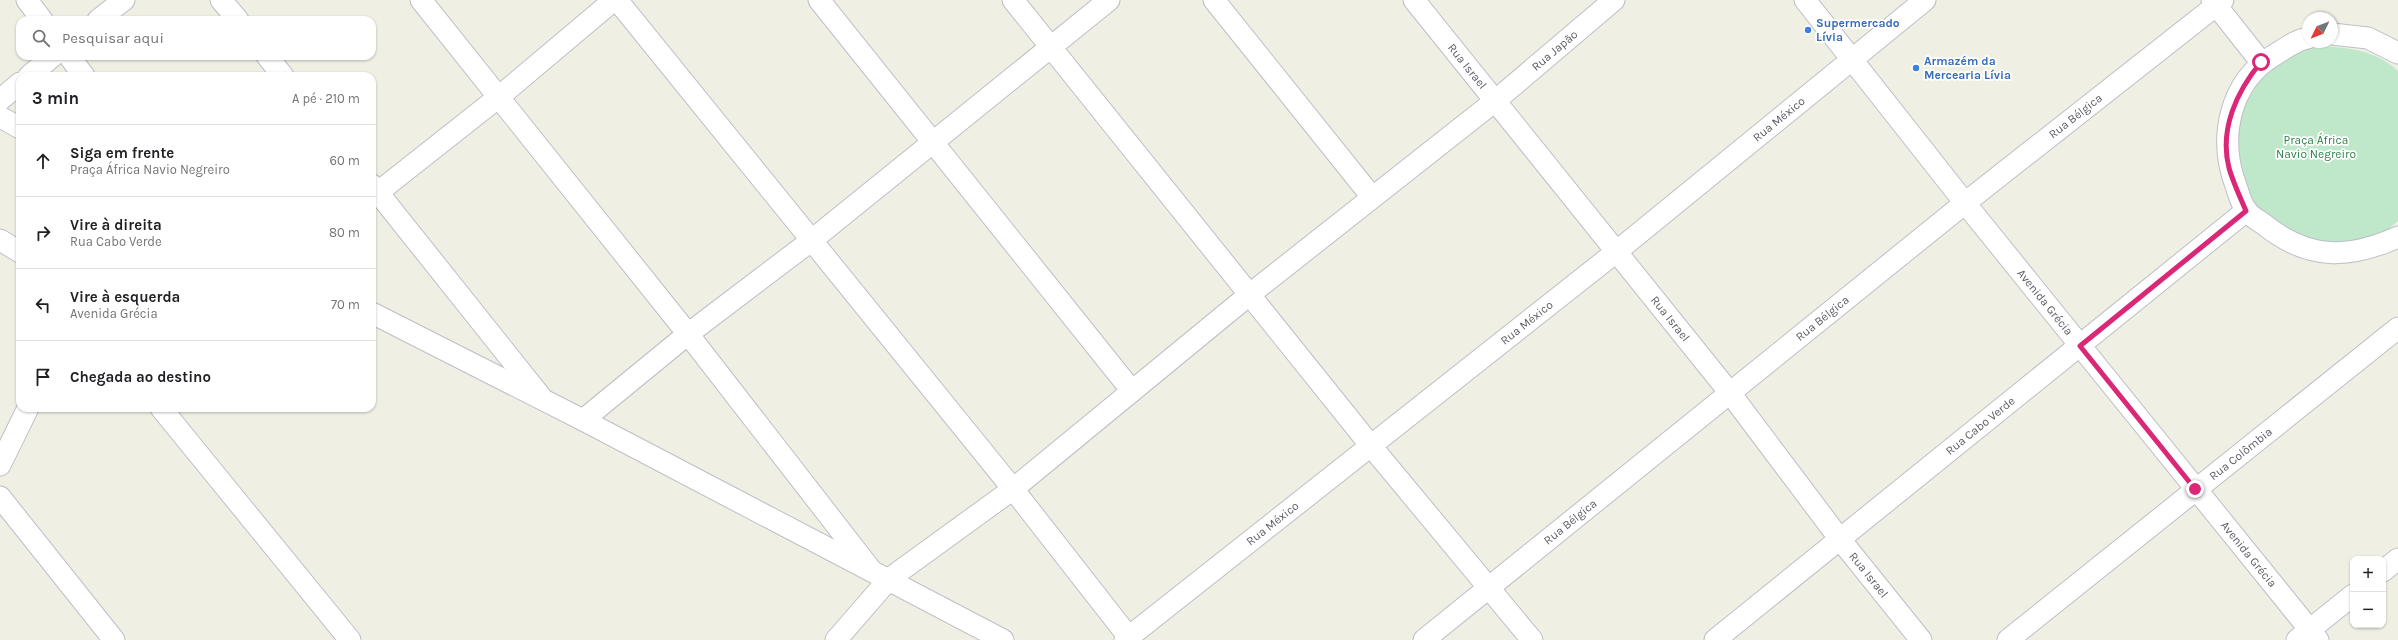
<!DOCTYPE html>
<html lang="pt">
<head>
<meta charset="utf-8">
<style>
  body { margin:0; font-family:Karla,sans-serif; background:#f2f2f2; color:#202124 }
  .controls { position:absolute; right:12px; bottom:12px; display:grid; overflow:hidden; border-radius:8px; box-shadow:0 1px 3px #0004 }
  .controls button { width:36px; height:36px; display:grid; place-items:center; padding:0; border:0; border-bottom:1px solid #e0e0e0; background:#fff; color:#202124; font:20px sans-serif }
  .compass { position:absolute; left:2302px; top:12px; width:36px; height:36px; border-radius:50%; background:#fff; box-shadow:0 1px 3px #0004; rotate:227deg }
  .stop { position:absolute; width:12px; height:12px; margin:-9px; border:3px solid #db2777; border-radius:50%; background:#fff }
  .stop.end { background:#db2777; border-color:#fff; box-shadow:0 1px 4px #0008 }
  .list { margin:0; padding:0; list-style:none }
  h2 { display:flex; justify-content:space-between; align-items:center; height:52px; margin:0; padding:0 16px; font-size:17px }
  h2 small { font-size:13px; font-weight:400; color:#757577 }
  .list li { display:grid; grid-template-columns:26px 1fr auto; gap:12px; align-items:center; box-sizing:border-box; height:72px; padding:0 16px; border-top:1px solid #e0e0e0 }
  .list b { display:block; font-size:15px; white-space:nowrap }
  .list p { margin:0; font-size:13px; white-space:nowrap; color:#757577 }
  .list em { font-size:13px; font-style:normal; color:#757577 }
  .icon { flex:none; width:22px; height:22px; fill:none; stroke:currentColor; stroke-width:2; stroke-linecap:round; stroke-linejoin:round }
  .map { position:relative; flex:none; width:2398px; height:640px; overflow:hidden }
  .search { position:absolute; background:#fff; box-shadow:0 1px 3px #0004; left:16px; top:16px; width:360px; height:44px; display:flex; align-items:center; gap:10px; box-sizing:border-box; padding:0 14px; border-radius:12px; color:#757577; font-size:15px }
  .panel { position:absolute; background:#fff; box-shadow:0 1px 3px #0004; left:16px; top:72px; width:360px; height:340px; border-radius:12px }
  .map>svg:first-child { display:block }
  .green { fill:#bfe8cb }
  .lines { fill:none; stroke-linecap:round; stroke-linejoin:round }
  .minor-casing { stroke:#bebfc6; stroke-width:23 }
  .minor { stroke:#fff; stroke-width:21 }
  .route { stroke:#db2777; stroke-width:5 }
  .shop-dot { fill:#3f7fe0; stroke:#fff; stroke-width:1.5 }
  .labels { text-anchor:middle; stroke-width:3.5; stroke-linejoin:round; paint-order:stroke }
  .shop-label { font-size:12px; font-weight:bold; fill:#366cbe; stroke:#fff; text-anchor:start }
  .street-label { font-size:12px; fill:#5c5e66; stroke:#fff }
  .park-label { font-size:12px; fill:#30824b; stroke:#fff }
</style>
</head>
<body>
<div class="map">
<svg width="2398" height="640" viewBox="0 0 2398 640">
  <rect width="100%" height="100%" fill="#efefe4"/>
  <path class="green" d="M 2321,46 C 2351,48 2375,50 2398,71 L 2398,221 C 2393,225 2387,231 2381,234 C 2338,257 2287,243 2255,208 C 2251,203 2248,195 2245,190 C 2220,140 2240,86 2286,57 C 2296,51 2310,49 2321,46 Z"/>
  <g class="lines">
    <defs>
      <g id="minor">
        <path d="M 27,0 L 42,20"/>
        <path d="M 221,0 L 238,20"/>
        <path d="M 421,0 L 688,334 L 871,570"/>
        <path d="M 617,0 L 1013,489 L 1131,640"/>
        <path d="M 819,0 L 1132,391"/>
        <path d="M 1013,0 L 1371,446 L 1532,640"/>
        <path d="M 1214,0 L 1372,197"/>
        <path id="s1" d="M 1414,0 L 1730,393 L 1839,538 L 1921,640"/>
        <path id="s2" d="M 1805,0 L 1965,203 L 2318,640"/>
        <path d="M 2212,0 L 2261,62"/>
        <path d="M 98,20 L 124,0"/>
        <path d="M 2332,34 L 2368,38 L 2398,53"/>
        <path d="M 2308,38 C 2296,40 2286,48 2276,54 C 2229,81 2218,138 2236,186 C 2239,194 2241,205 2247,211 C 2251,217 2260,221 2266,226 C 2309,260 2349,259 2398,237"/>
        <path d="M 69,56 L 84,76"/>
        <path d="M 267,56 L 283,76"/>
        <path d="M 29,76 L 53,56"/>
        <path d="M 0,100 L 20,83"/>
        <path d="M 0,117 L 20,128"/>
        <path d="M 372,185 L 541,397"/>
        <path d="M 372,197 L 500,96 L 614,0"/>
        <path d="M 0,240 L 20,252"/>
        <path d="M 372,313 L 583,420 L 1003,640"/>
        <path d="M 161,408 L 350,640"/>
        <path d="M 583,420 L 688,334 L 812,240 L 1109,0"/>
        <path d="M 0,465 L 28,408"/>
        <path d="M 0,497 L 114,640"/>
        <path d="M 2383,571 L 2398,559"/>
        <path id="s3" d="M 836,640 L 889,579 L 1013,489 L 1249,295 L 1495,101 L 1614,0"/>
        <path id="s4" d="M 1125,640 L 1616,252 L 1925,0"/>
        <path id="s5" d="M 1424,640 L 1965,203 L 2223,0"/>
        <path id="s6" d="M 1715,640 L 2246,211"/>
        <path id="s7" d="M 2008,640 L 2398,328"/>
        <path d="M 2297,640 L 2353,595"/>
      </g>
    </defs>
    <use href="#minor" class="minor-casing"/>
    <use href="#minor" class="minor"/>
  </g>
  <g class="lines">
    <path class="route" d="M 2195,489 L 2080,346 L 2246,211 C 2240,197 2233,182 2229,168 C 2219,129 2237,91 2261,62"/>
  </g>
  <g class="shop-dot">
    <circle cx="1808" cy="30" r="4"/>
    <circle cx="1916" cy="68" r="4"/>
  </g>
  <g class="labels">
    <g class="shop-label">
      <text x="1816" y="27">Supermercado<tspan x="1816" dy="14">Lívia</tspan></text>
      <text x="1924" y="65">Armazém da<tspan x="1924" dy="14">Mercearia Lívia</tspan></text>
    </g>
    <g class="street-label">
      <text dy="4" stroke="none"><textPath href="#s3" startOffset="931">Rua Japão</textPath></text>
      <text dy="4" stroke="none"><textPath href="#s1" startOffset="85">Rua Israel</textPath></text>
      <text dy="4" stroke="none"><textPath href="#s5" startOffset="836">Rua Bélgica</textPath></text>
      <text dy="4" stroke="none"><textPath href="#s4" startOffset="836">Rua México</textPath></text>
      <text dy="4" stroke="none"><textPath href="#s2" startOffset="386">Avenida Grécia</textPath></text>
      <text dy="4" stroke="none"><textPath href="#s1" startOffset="409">Rua Israel</textPath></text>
      <text dy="4" stroke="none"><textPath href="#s5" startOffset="512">Rua Bélgica</textPath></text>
      <text dy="4" stroke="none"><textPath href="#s4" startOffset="512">Rua México</textPath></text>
      <text dy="4" stroke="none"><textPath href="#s6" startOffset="341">Rua Cabo Verde</textPath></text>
      <text dy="4" stroke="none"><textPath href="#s7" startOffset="298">Rua Colômbia</textPath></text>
      <text dy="4" stroke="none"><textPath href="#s4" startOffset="188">Rua México</textPath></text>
      <text dy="4" stroke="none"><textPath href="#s5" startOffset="188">Rua Bélgica</textPath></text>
      <text dy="4" stroke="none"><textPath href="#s2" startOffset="710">Avenida Grécia</textPath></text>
      <text dy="4" stroke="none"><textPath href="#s1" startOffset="733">Rua Israel</textPath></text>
    </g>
    <g class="park-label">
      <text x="2316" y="144">Praça África<tspan x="2316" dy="14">Navio Negreiro</tspan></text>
    </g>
  </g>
</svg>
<div class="controls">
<button>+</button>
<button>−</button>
</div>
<svg class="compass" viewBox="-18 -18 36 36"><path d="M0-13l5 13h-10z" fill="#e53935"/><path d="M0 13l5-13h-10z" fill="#757577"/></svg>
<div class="stop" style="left:2261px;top:62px"></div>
<div class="stop end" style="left:2195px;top:489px"></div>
<div class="search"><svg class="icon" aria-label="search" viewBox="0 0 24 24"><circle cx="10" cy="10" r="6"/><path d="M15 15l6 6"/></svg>Pesquisar aqui</div>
<section class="panel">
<h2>3 min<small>A pé · 210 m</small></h2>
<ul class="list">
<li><svg class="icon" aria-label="ahead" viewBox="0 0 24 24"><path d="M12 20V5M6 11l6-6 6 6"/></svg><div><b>Siga em frente</b><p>Praça África Navio Negreiro</p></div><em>60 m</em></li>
<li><svg class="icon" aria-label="right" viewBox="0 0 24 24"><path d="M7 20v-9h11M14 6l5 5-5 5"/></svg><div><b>Vire à direita</b><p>Rua Cabo Verde</p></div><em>80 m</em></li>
<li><svg class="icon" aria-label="left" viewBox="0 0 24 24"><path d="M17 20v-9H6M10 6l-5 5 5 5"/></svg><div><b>Vire à esquerda</b><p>Avenida Grécia</p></div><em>70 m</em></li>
<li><svg class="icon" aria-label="arrive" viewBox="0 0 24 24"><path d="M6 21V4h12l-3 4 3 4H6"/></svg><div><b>Chegada ao destino</b></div></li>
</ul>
</section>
</div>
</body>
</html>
